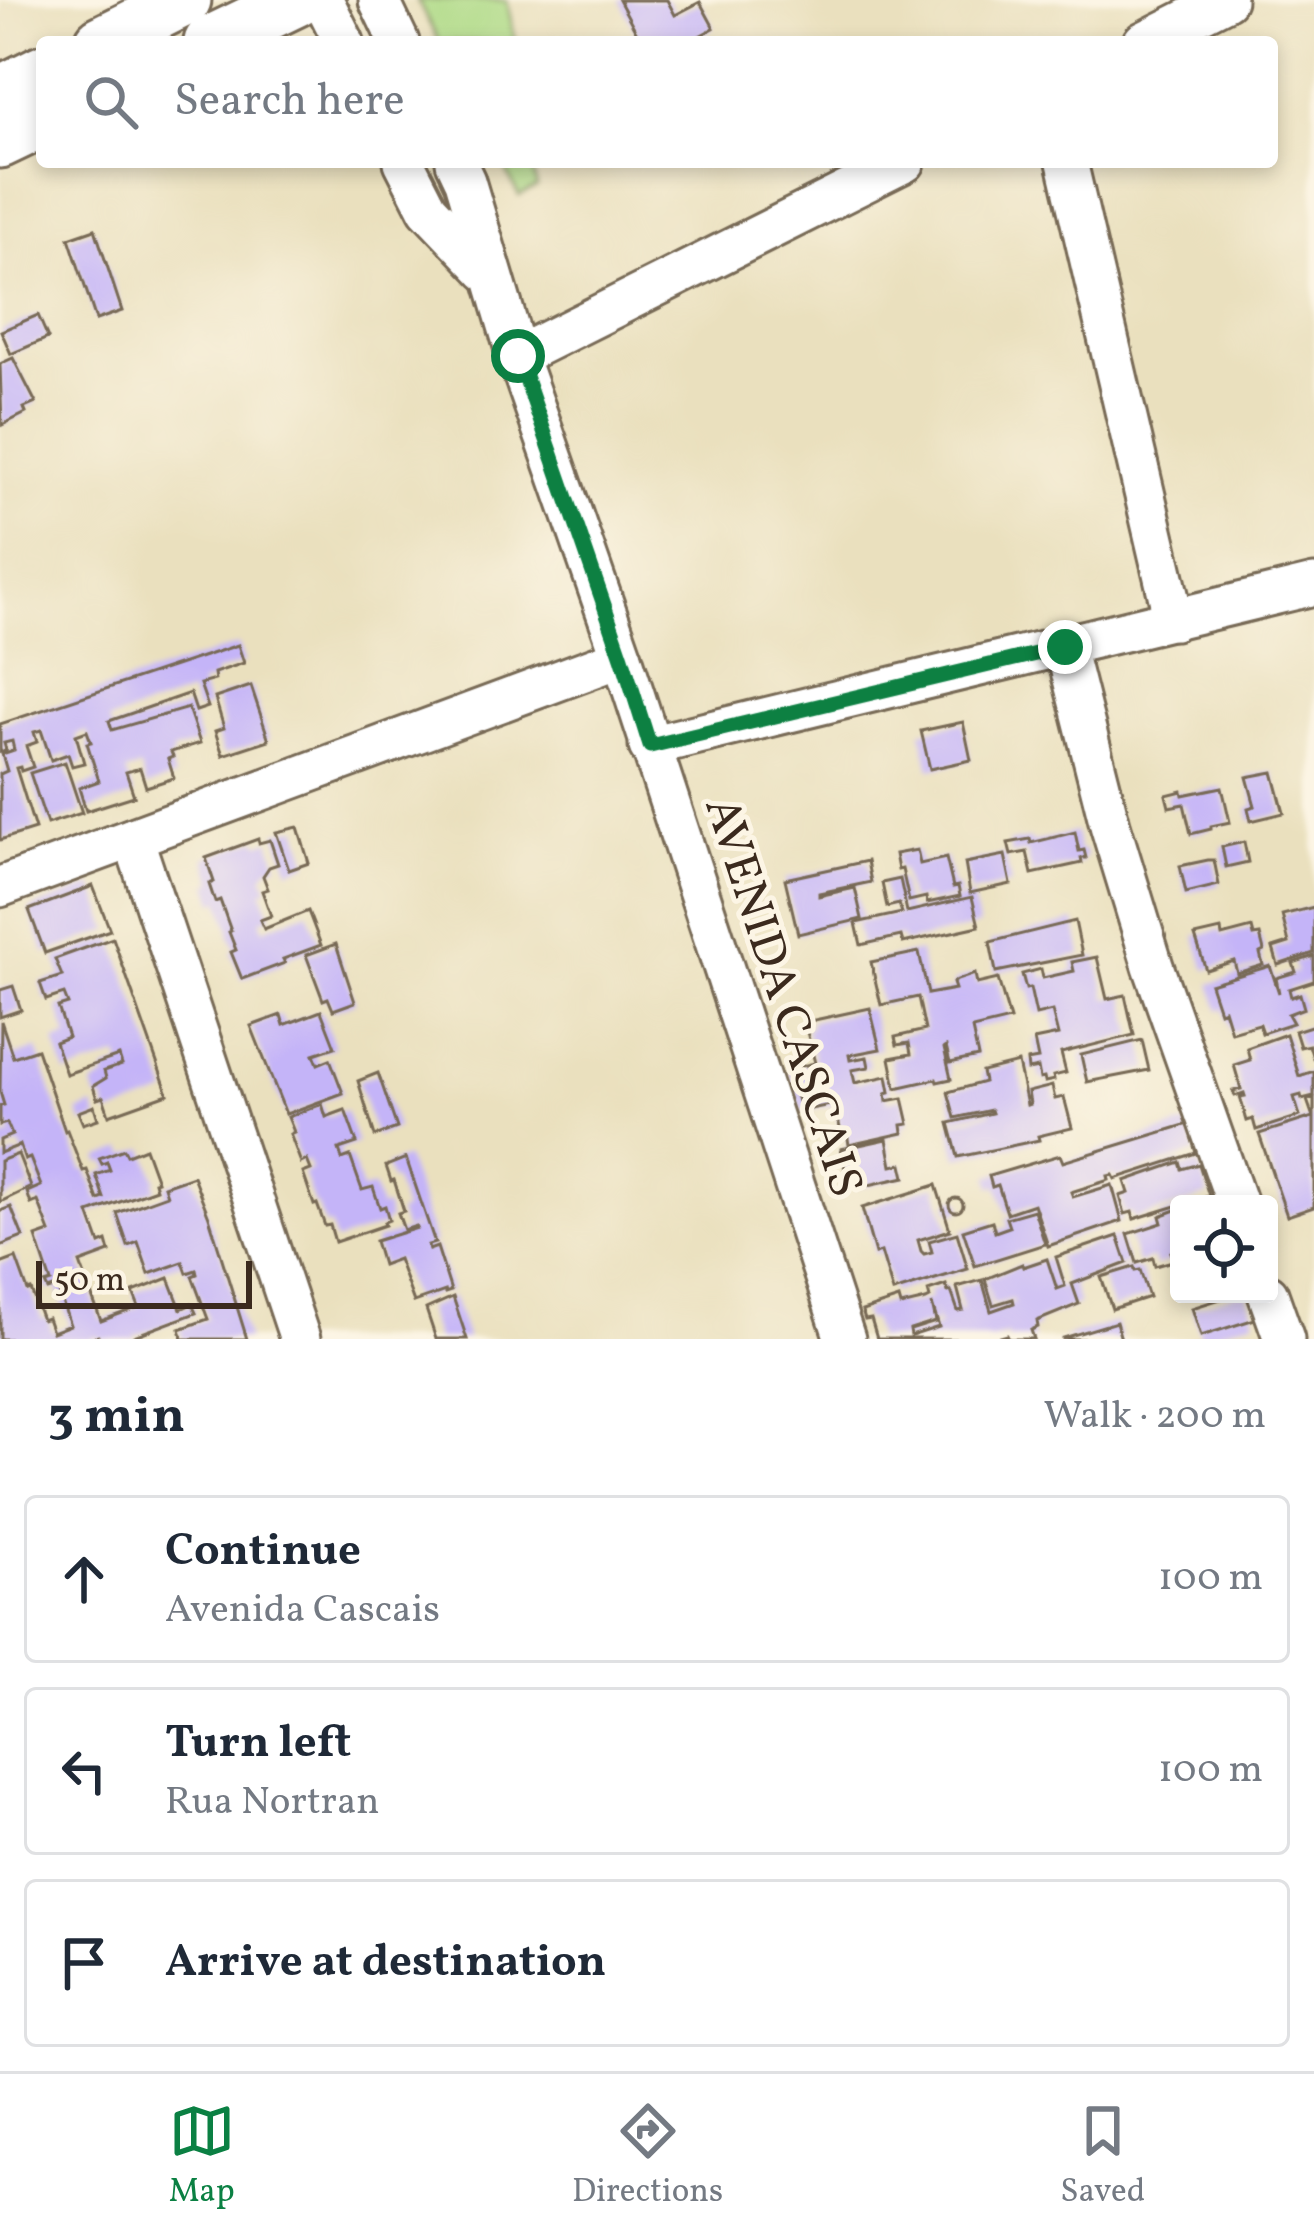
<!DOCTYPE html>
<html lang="en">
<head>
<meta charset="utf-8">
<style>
  body { margin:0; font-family:Vollkorn,serif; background:#f6f6f7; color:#1f2937 }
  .controls { position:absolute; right:36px; bottom:36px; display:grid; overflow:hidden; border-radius:12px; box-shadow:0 6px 18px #0003 }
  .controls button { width:108px; height:108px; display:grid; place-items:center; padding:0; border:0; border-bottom:3px solid #e0e1e3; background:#fff; color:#1f2937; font:60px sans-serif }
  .scale { position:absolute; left:36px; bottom:30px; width:216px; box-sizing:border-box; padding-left:12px; border:6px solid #3b2a1e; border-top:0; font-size:33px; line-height:42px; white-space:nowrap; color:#3b2a1e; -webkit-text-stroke:9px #fcf5e5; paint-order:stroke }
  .stop { position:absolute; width:36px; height:36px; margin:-27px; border:9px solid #0b8043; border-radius:50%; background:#fff }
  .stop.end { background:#0b8043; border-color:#fff; box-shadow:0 3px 12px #0008 }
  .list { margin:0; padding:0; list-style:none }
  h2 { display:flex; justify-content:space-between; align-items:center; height:156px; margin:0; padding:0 48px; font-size:51px }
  h2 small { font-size:39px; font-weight:400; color:#747a83 }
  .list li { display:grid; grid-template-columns:78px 1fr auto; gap:36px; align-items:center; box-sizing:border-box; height:168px; margin:0 24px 24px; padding:0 24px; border:3px solid #e0e1e3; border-radius:12px }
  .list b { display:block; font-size:45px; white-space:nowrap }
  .list p { margin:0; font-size:39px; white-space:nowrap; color:#747a83 }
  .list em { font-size:39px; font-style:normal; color:#747a83 }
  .icon { flex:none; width:66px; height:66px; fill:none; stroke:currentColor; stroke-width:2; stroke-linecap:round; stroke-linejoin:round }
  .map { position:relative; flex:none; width:1314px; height:1339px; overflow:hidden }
  .search { position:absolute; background:#fff; box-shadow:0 6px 18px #0003; left:36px; right:36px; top:36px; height:132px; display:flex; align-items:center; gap:30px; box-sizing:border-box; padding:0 42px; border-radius:12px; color:#747a83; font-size:45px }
  .sheet { height:732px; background:#fff }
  nav { display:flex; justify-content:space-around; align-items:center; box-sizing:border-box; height:168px; border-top:3px solid #e0e1e3; background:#fff; font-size:33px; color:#747a83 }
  nav a { display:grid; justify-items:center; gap:6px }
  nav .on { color:#0b8043 }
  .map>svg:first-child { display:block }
  .green { fill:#aeda86; stroke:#748252; stroke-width:3 }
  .building { fill:#c4b4f8; fill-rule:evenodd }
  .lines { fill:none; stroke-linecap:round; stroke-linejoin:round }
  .minor-casing { stroke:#786a56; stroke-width:45 }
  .major-casing { stroke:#786a56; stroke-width:57 }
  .minor { stroke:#fff; stroke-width:39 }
  .major { stroke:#fff; stroke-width:51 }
  .route { stroke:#0b8043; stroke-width:15 }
  .labels { text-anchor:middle; stroke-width:10; stroke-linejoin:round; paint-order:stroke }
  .street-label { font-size:48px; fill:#3b2a1e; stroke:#fcf5e5 }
</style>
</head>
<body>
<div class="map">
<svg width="1314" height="1339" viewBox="0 0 1314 1339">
  <rect width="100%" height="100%" fill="#fcf5e5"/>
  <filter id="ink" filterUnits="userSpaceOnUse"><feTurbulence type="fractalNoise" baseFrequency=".00833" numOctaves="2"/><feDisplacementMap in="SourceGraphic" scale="24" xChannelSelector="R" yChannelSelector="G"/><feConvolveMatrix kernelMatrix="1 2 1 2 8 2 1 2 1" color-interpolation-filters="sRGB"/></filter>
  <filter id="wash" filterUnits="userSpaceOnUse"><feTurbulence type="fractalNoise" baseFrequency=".004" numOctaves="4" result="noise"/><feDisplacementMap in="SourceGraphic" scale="48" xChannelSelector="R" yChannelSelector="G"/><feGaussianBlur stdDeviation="2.7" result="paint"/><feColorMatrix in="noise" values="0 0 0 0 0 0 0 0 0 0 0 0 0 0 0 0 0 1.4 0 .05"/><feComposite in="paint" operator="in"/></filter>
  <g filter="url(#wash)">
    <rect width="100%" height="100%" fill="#eae0be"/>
    <g class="green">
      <path d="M 417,0 L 507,0 L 515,42 L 439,42 Z"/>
      <path d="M 502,162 L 530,162 L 537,187 L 519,196 Z"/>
    </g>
    <g id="blocks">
      <g class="building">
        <path d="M 619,0 L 667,0 L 675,15 L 700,2 L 714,28 L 694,39 L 695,42 L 624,42 L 638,35 Z"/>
        <path d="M 95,229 L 122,311 L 96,320 L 69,238 Z"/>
        <path d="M 38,315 L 48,338 L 11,354 L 1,331 Z"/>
        <path d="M 13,358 L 36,403 L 24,408 L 26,413 L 2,425 L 0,364 Z"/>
        <path d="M 238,645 L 244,663 L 214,673 L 215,680 L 200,684 L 208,707 L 196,711 L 190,693 L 109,721 L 112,730 L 188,708 L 200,743 L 171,752 L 173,757 L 168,759 L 174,778 L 146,787 L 140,768 L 126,772 L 134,796 L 86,811 L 79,788 L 99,781 L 87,743 L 91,742 L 87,731 L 76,735 L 84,763 L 72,766 L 68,754 L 51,760 L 41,730 L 34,732 L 37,742 L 26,746 L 33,767 L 21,771 L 20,767 L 16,768 L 35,829 L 0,840 L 0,774 L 7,771 L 2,754 L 14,750 L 12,741 L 4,743 L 6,750 L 0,752 L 0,724 Z"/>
        <path d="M 251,686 L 269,740 L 223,755 L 215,731 L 224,728 L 215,698 Z"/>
        <path d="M 963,722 L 971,760 L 930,769 L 921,731 Z"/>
        <path d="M 65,762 L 82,813 L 47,824 L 30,773 Z"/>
        <path d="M 1273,772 L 1284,813 L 1251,821 L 1248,808 L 1255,806 L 1247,777 Z"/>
        <path d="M 1222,787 L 1230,822 L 1211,826 L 1211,829 L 1191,834 L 1184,804 L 1169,807 L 1166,795 L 1182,791 L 1183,795 Z"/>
        <path d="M 298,827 L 309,863 L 289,870 L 276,832 Z"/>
        <path d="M 1075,832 L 1079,851 L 1084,850 L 1086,858 L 1081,858 L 1082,863 L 1032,874 L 1027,852 L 1011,855 L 1008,843 L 1030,839 L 1031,843 Z"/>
        <path d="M 258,839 L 259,843 L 270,840 L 278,864 L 269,867 L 263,876 L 268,889 L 262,891 L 271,916 L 260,920 L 264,929 L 308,911 L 321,945 L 283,959 L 285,963 L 242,979 L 231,952 L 236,950 L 229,932 L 231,931 L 220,900 L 215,902 L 209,884 L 214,882 L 206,858 Z"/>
        <path d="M 1244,842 L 1248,862 L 1226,867 L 1222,847 Z"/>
        <path d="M 917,850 L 920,864 L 946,858 L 953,887 L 958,886 L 960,896 L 927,903 L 926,897 L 909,901 L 902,869 L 898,870 L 895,854 Z"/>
        <path d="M 1005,855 L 1011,884 L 970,893 L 965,863 Z"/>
        <path d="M 1208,860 L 1214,860 L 1219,885 L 1186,893 L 1180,866 Z"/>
        <path d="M 867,861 L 871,882 L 819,893 L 819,896 L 855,888 L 862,919 L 798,934 L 785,879 Z"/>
        <path d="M 900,879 L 907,912 L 972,897 L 979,926 L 903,943 L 901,936 L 861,945 L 856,923 L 902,913 L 899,904 L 887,907 L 882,883 Z"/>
        <path d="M 93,886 L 110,930 L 45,953 L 29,910 Z"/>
        <path d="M 1314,907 L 1314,953 L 1278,965 L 1273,948 L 1289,943 L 1282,915 Z"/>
        <path d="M 1075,921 L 1082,955 L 996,972 L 990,942 Z"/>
        <path d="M 1252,928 L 1254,936 L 1260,935 L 1264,951 L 1260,953 L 1263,965 L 1237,973 L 1234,961 L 1206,970 L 1195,936 L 1221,930 L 1222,936 Z"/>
        <path d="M 113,938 L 168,1094 L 109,1115 L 103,1097 L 97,1099 L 93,1086 L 106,1078 L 104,1071 L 122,1065 L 119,1056 L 66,1074 L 55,1042 L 68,1037 L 58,1007 L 68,1004 L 64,994 L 46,1000 L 40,983 L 62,976 L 55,959 Z"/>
        <path d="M 336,944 L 355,1002 L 333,1010 L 328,998 L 323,1000 L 306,955 Z"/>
        <path d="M 919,952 L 928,994 L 955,989 L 953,983 L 957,980 L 975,974 L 977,984 L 998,979 L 1010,1020 L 972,1029 L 978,1057 L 950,1063 L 946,1047 L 944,1048 L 951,1079 L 937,1082 L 936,1079 L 896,1088 L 890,1058 L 911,1054 L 909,1043 L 897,1045 L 895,1037 L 925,1030 L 918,997 L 881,1005 L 871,962 Z"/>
        <path d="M 1314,956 L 1314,981 L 1289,989 L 1291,997 L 1300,994 L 1304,1008 L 1288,1014 L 1293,1023 L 1262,1033 L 1259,1024 L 1231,1032 L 1224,1009 L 1219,1011 L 1210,984 L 1270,966 L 1279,993 L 1276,978 L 1296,972 L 1293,963 Z"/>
        <path d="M 1097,957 L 1107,999 L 1125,995 L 1134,1035 L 1061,1053 L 1066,1073 L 1053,1076 L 1054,1080 L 1045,1082 L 1044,1078 L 1040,1079 L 1038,1068 L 1028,1070 L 1027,1061 L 1038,1059 L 1034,1040 L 1058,1035 L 1052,1011 L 1036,1015 L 1030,988 L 1026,989 L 1022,974 L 1041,969 L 1043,978 L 1074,971 L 1072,962 Z"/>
        <path d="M 13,986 L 21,1010 L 0,1017 L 0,990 Z"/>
        <path d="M 870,1008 L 880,1049 L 849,1055 L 850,1060 L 867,1057 L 869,1067 L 852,1070 L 855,1083 L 887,1076 L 890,1092 L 886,1093 L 887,1101 L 903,1098 L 909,1124 L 902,1125 L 903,1133 L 849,1145 L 847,1132 L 841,1133 L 835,1104 L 801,1111 L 788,1069 L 815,1063 L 806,1028 L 811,1027 L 810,1021 Z"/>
        <path d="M 321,1011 L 335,1047 L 314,1054 L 318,1064 L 330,1059 L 343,1093 L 286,1114 L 251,1026 L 281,1015 L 284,1025 Z"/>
        <path d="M 1,1021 L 13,1057 L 37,1049 L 65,1131 L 67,1130 L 83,1171 L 87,1170 L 98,1200 L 104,1198 L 96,1175 L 110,1170 L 107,1162 L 102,1164 L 99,1158 L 124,1149 L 127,1155 L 145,1148 L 157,1181 L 154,1182 L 156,1189 L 89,1213 L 100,1244 L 107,1241 L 110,1252 L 80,1263 L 101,1321 L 139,1307 L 133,1292 L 169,1278 L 181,1309 L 192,1304 L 196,1313 L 134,1336 L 135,1339 L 99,1339 L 98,1336 L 88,1339 L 0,1339 L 0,1264 L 16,1258 L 28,1291 L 31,1290 L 42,1320 L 47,1318 L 52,1332 L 70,1325 L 57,1287 L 48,1290 L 45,1284 L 51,1282 L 36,1237 L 50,1232 L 38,1201 L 31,1204 L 27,1192 L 41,1186 L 30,1158 L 25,1160 L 20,1145 L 0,1153 L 0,1140 L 12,1135 L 7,1123 L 0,1125 L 0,1106 L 4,1105 L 0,1092 Z"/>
        <path d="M 1314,1025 L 1314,1058 L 1313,1058 L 1309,1045 L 1300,1047 L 1295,1031 Z"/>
        <path d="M 1286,1034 L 1299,1076 L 1314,1071 L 1314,1096 L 1302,1099 L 1301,1095 L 1294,1097 L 1300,1116 L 1256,1130 L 1253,1119 L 1247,1121 L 1240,1097 L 1245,1096 L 1244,1093 L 1235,1096 L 1233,1091 L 1241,1089 L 1234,1065 L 1250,1060 L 1247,1048 Z"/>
        <path d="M 1142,1040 L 1149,1070 L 1087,1082 L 1081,1055 Z"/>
        <path d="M 1018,1063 L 1027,1105 L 1030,1104 L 1028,1092 L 1052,1086 L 1055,1099 L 1064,1097 L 1072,1128 L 1038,1136 L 1039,1140 L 958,1157 L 949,1123 L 992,1113 L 991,1110 L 955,1118 L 948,1092 L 984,1082 L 982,1072 Z"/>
        <path d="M 378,1073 L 397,1128 L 375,1136 L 358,1081 Z"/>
        <path d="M 1314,1098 L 1314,1207 L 1287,1216 L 1259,1134 L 1313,1117 L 1307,1100 Z"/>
        <path d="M 322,1104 L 326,1117 L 345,1110 L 357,1143 L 339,1149 L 342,1159 L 350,1156 L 362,1190 L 373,1187 L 380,1208 L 385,1206 L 389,1220 L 384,1222 L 385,1225 L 335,1242 L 330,1225 L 325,1226 L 317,1204 L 314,1205 L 303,1173 L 311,1170 L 307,1160 L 301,1163 L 290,1134 L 294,1132 L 288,1117 Z"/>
        <path d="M 94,1106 L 98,1119 L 83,1124 L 78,1112 Z"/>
        <path d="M 1188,1124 L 1196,1153 L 1115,1179 L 1113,1175 L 1108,1176 L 1109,1180 L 1071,1192 L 1073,1197 L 1112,1185 L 1122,1221 L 1048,1246 L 1034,1204 L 1007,1213 L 998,1185 L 992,1187 L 989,1176 L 1060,1155 L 1063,1162 Z"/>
        <path d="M 887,1139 L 892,1166 L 902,1164 L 905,1177 L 855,1188 L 852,1178 L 847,1179 L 841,1149 Z"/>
        <path d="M 18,1154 L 31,1187 L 0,1202 L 0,1161 Z"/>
        <path d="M 406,1158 L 435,1243 L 428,1245 L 429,1250 L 437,1247 L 451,1291 L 445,1293 L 445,1291 L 414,1302 L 398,1259 L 382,1265 L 375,1241 L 417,1228 L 416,1226 L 404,1230 L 398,1213 L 404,1211 L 394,1180 L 391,1181 L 386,1166 Z"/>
        <path d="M 1180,1162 L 1182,1169 L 1199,1164 L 1209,1196 L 1134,1219 L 1132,1212 L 1125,1214 L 1120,1196 L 1129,1193 L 1125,1181 Z"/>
        <path d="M 193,1176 L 209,1217 L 247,1339 L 183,1339 L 180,1329 L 208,1319 L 192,1276 L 197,1274 L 196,1270 L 187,1273 L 183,1262 L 149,1274 L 138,1242 L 128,1246 L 117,1213 L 167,1195 L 164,1186 Z"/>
        <path d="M 936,1185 L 950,1230 L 918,1240 L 921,1251 L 924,1254 L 932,1252 L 929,1241 L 957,1233 L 968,1269 L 893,1292 L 881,1252 L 875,1254 L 862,1208 Z"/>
        <circle cx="956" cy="1205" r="7"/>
        <path d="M 11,1207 L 23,1237 L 0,1246 L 0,1211 Z"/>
        <path d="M 1179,1209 L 1179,1250 L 1171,1252 L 1173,1257 L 1179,1256 L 1178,1279 L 1172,1261 L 1155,1266 L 1153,1258 L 1137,1263 L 1128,1234 L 1162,1223 L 1160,1216 Z"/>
        <path d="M 1034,1210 L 1045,1244 L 975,1266 L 963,1230 L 992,1221 L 995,1232 L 1009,1227 L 1006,1218 Z"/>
        <path d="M 1118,1236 L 1127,1263 L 1072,1284 L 1079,1304 L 1037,1321 L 1038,1327 L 1031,1330 L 1034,1339 L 1009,1339 L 1007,1335 L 994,1339 L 877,1339 L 871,1319 L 865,1320 L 862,1311 L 899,1299 L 901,1306 L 926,1300 L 930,1298 L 928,1291 L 946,1285 L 948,1292 L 951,1291 L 958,1311 L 963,1310 L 957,1287 L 982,1280 L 991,1311 L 1014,1303 L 1013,1299 L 993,1305 L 985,1279 L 1022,1264 L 1023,1267 L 1047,1259 L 1057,1289 L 1065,1286 L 1056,1257 ZM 932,1304 L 939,1327 L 911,1336 L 910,1330 L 936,1322 Z"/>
        <path d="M 1134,1267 L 1135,1271 L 1140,1270 L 1149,1297 L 1112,1309 L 1101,1277 Z"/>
        <path d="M 1236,1294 L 1247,1294 L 1255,1319 L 1201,1336 L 1192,1308 Z"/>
        <path d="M 453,1297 L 467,1339 L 436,1339 L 426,1309 Z"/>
        <path d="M 1116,1322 L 1121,1339 L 1063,1339 L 1063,1338 Z"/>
      </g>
    </g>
  </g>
  <g filter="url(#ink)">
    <use href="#blocks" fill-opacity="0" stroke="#786a56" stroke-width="3"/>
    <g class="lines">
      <defs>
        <g id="minor">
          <path d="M 323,0 L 344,42"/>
          <path d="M 379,0 L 399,42"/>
          <path d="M 1143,42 L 1226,0"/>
          <path d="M 404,162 L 428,209 L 487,271"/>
          <path d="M 456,162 L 465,181 L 517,356 L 622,657 L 845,1339"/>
          <path d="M 1067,162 L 1174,620"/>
          <path d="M 517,356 L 905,162"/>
          <path d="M 1065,647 L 1110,825 L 1153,966 L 1237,1204"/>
          <path d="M 649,746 L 1314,585"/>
          <path d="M 133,838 L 300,1339"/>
          <path d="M 0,887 L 622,657"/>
          <path d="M 1268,1294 L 1284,1339"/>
        </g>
        <g id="major">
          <path d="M 101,42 L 185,0"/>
          <path d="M 210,42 L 297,0"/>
          <path d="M 0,92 L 42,71"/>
          <path d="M 0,142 L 42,122"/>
        </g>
      </defs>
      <use href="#minor" class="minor-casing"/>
      <use href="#major" class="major-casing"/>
      <use href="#minor" class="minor"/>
      <use href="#major" class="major"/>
    </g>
  </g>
  <g class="lines" filter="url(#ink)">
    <path class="route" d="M 518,356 L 622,657 L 650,746 L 1065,647"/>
  </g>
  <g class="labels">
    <g class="street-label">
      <text transform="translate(786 996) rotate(72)" y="17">AVENIDA CASCAIS</text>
    </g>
  </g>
</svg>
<div class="controls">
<button><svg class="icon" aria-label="locate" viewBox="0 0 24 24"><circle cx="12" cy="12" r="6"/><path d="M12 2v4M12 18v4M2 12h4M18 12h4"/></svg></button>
</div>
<div class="scale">50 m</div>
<div class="stop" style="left:518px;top:356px"></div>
<div class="stop end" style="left:1065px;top:647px"></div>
<div class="search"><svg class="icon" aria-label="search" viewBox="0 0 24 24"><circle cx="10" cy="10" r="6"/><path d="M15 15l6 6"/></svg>Search here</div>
</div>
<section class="sheet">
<h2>3 min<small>Walk · 200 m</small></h2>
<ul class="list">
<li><svg class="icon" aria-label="ahead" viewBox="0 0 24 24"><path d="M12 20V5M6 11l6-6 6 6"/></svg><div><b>Continue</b><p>Avenida Cascais</p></div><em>100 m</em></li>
<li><svg class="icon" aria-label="left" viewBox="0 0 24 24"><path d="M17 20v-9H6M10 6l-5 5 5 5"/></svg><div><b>Turn left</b><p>Rua Nortran</p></div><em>100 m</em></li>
<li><svg class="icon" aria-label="arrive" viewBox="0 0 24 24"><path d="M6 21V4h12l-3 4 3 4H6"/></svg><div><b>Arrive at destination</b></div></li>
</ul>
</section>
<nav>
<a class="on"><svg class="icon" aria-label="map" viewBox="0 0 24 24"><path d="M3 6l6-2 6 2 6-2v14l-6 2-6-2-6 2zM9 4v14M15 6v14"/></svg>Map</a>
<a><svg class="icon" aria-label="directions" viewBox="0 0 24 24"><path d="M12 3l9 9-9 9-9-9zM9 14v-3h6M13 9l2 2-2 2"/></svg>Directions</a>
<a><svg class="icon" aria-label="saved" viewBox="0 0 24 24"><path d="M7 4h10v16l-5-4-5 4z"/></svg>Saved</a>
</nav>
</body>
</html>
